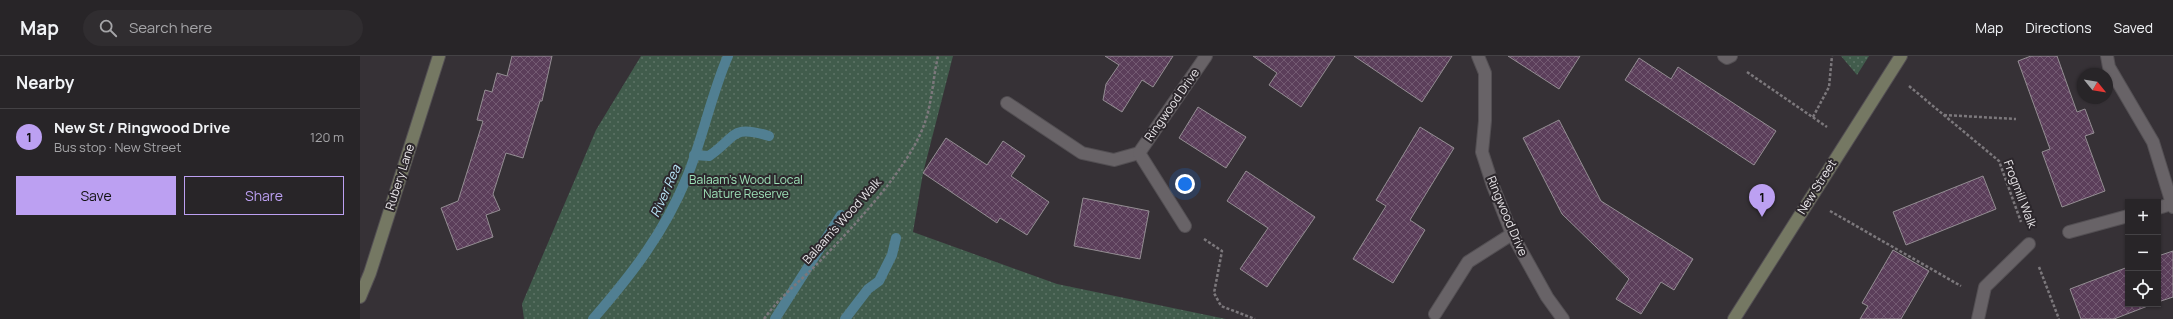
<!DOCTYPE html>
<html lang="en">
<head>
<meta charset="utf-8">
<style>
  body { margin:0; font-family:Manrope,sans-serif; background:#302d30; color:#f1f3f6 }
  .controls { position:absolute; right:12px; bottom:12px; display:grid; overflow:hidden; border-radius:0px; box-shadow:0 1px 3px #0004 }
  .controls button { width:36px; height:36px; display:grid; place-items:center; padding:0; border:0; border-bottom:1px solid #444245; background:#282528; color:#f1f3f6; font:20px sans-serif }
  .compass { position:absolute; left:1717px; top:12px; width:36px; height:36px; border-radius:50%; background:#282528; box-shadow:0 1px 3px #0004; rotate:120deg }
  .you { position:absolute; left:825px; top:128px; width:14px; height:14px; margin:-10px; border:3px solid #fff; border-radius:50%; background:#1a73e8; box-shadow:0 0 0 6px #1a73e833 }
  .badge { display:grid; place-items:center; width:26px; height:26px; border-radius:50%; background:#bca0f2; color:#111; font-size:13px; font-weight:700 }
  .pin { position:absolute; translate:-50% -33px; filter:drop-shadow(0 1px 2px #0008) }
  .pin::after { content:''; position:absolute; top:21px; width:14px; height:12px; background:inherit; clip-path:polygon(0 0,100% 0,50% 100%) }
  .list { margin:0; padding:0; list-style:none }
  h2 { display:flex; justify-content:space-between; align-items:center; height:52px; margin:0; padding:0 16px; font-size:17px }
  h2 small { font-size:13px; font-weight:400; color:#a5a5a8 }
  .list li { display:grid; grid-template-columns:26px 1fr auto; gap:12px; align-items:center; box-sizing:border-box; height:56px; padding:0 16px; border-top:1px solid #444245 }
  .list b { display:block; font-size:15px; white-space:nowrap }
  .list p { margin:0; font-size:13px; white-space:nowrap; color:#a5a5a8 }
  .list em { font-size:13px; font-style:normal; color:#a5a5a8 }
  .actions { display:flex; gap:8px; padding:12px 16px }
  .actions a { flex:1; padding:9px 0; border:1px solid #bca0f2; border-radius:0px; text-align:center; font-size:14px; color:#bca0f2 }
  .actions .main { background:#bca0f2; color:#111 }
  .icon { flex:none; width:22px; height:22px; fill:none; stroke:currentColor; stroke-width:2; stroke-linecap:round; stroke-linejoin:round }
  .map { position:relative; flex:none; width:1813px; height:263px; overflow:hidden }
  header { display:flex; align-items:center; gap:24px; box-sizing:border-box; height:56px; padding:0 20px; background:#282528; border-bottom:1px solid #444245 }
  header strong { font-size:19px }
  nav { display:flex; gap:22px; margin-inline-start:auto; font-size:14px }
  .search { width:280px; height:36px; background:#302d30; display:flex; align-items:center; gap:10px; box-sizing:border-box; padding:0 14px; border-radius:22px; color:#a5a5a8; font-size:15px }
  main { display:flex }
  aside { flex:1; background:#282528 }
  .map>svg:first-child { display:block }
  .park { fill:url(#park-dots) }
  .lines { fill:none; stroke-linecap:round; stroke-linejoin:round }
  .stream { stroke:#517f92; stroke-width:10 }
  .building { fill:url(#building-cross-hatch); stroke:#948e93 }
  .lane-casing { stroke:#534f53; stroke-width:14 }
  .street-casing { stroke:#534f53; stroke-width:14 }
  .secondary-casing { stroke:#534f53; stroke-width:14 }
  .path { stroke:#7c787c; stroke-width:2.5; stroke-dasharray:3 2; stroke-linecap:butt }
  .lane { stroke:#686367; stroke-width:12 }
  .street { stroke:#686367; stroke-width:12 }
  .secondary { stroke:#757863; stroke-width:12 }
  .labels { text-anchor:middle; stroke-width:4; stroke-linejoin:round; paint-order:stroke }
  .street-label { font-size:12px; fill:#ebe8eb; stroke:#2c272c }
  .park-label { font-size:12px; fill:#9de0b7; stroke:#2c272c }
  .water-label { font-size:13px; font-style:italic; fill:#b9e5f8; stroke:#2c272c }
</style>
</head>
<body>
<header>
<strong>Map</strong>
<div class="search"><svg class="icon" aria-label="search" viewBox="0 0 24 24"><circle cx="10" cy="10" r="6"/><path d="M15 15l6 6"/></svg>Search here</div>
<nav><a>Map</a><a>Directions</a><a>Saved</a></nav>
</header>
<main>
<aside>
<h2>Nearby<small></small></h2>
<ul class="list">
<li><span class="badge">1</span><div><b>New St / Ringwood Drive</b><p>Bus stop · New Street</p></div><em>120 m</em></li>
</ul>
<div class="actions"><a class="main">Save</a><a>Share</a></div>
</aside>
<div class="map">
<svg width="1813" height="263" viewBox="0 0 1813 263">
  <defs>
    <pattern id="park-dots" width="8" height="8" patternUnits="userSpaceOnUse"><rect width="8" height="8" fill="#415c4c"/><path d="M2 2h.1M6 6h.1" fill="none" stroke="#5d7366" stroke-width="1.8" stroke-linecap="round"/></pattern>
    <pattern id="building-cross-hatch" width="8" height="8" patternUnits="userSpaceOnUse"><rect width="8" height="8" fill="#5b3e5a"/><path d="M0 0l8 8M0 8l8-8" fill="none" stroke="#735a72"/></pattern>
  </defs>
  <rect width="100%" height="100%" fill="#363136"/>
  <g class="park">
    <path d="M 281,0 L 593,0 L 563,117 L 553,176 L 697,228 L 866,263 L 164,263 L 162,248 L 236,74 Z"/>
    <path d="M 1481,0 L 1509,0 L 1497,19 Z"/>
  </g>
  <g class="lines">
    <g class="stream">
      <path d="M 334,99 L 349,100 C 377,81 370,68 409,80"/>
      <path d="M 233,263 C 272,218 304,177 327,121 C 343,82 351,39 368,0"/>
      <path d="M 415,263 L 481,159"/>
      <path d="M 485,263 L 508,233 L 519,225 L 532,199 L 536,182"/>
    </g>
  </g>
  <g class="building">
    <path d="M 152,0 L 192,0 L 182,45 L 180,45 L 163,102 L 146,97 L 133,138 L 140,154 L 126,159 L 133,181 L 97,194 L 81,152 L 98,145 L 123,65 L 117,64 L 125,34 L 132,36 L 137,17 L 147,20 Z"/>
    <path d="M 745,0 L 813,0 L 793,31 L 782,24 L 762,56 L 743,44 L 746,28 L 759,9 Z"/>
    <path d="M 893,0 L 975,0 L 941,51 L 909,29 L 917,17 Z"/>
    <path d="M 994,0 L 1092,0 L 1062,46 Z"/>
    <path d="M 1148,0 L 1220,0 L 1199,33 Z"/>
    <path d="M 1671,0 L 1697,0 L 1717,56 L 1725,53 L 1734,77 L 1725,80 L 1745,135 L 1702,151 L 1682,96 L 1690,93 L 1658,5 Z"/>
    <path d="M 1279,2 L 1311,23 L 1318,11 L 1416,75 L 1394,109 L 1265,24 Z"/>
    <path d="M 838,51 L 886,81 L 866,112 L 819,82 Z"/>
    <path d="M 1199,64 L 1241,145 L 1333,203 L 1314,234 L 1301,226 L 1281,258 L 1256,243 L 1269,223 L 1202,158 L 1163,82 Z"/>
    <path d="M 1060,71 L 1094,92 L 1050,164 L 1065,174 L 1033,227 L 993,203 L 1026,150 L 1016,144 Z"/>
    <path d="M 586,82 L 627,109 L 643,85 L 665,100 L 651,120 L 689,146 L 667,179 L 640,162 L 637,167 L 563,117 Z"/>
    <path d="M 886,115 L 955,161 L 907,231 L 880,213 L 908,172 L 867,145 Z"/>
    <path d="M 1623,120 L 1636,153 L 1546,189 L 1533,156 Z"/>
    <path d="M 723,142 L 789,155 L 780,203 L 714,190 Z"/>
    <path d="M 1533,194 L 1569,215 L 1541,263 L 1500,263 L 1508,250 L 1502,247 Z"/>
    <path d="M 1813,195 L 1813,241 L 1798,246 L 1798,200 Z"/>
    <path d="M 1768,211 L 1768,248 L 1793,248 L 1754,263 L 1721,263 L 1710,233 Z"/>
  </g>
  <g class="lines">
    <defs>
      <g id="lane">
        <path d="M 1798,152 L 1811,148"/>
        <path d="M 1709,176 L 1768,160"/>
        <path d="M 1075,258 L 1108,206 L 1152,178"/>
      </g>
      <g id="street">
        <path d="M 1118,0 L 1125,17 L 1125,65 L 1122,96 L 1133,130 L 1152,178 L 1187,241 L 1203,263"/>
        <path d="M 1364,0 L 1367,2 L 1371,0"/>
        <path d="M 1747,0 L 1749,11 L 1793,86 L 1813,151"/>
        <path d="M 647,47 L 722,97 L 754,104 L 779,97 L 846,0"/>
        <path d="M 779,97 L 825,170"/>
        <path d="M 1618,263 L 1625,231 L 1669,188"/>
      </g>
      <g id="secondary">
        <path d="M 0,241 L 10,217 L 79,0"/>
        <path d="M 1374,263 L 1541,0"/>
      </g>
    </defs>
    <use href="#lane" class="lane-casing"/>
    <use href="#street" class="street-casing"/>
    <use href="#secondary" class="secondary-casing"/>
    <g class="path">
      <path d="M 1387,16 L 1467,71"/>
      <path d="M 1549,30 L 1639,105 L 1661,166"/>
      <path d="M 1584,59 L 1656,63"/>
      <path d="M 1453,61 L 1469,31 L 1472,0"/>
      <path d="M 1470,155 L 1601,230"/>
      <path d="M 844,183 L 862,195 L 854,237 L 861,250 L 895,263"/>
      <path d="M 1679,211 L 1699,263"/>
      <path d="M 404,263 C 421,239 441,225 461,204 C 494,170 548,113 564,69 C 572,48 573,22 578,0"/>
    </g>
    <use href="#lane" class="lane"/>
    <use href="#street" class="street"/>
    <use href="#secondary" class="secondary"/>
  </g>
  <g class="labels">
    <g class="street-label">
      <text transform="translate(812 49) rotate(-55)" y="4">Ringwood Drive</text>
      <text transform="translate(40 121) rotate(-72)" y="4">Rubery Lane</text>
      <text transform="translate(1457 131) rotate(-58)" y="4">New Street</text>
      <text transform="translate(1660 138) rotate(69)" y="4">Frogmill Walk</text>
      <text transform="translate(1147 160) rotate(67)" y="4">Ringwood Drive</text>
      <text transform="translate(482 165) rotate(-48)" y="4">Balaam's Wood Walk</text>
    </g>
    <g class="park-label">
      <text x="386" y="128">Balaam's Wood Local<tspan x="386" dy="14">Nature Reserve</tspan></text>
    </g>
    <g class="water-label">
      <text transform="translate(305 135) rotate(-66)" y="5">River Rea</text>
    </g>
  </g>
</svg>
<div class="controls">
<button>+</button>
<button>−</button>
<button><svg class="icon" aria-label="locate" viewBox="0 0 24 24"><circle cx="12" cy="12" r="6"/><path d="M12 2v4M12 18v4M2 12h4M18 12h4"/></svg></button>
</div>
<svg class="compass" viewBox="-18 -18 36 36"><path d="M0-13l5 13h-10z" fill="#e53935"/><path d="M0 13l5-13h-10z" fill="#a5a5a8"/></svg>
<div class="you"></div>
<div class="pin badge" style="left:1402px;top:161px">1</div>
</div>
</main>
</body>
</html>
